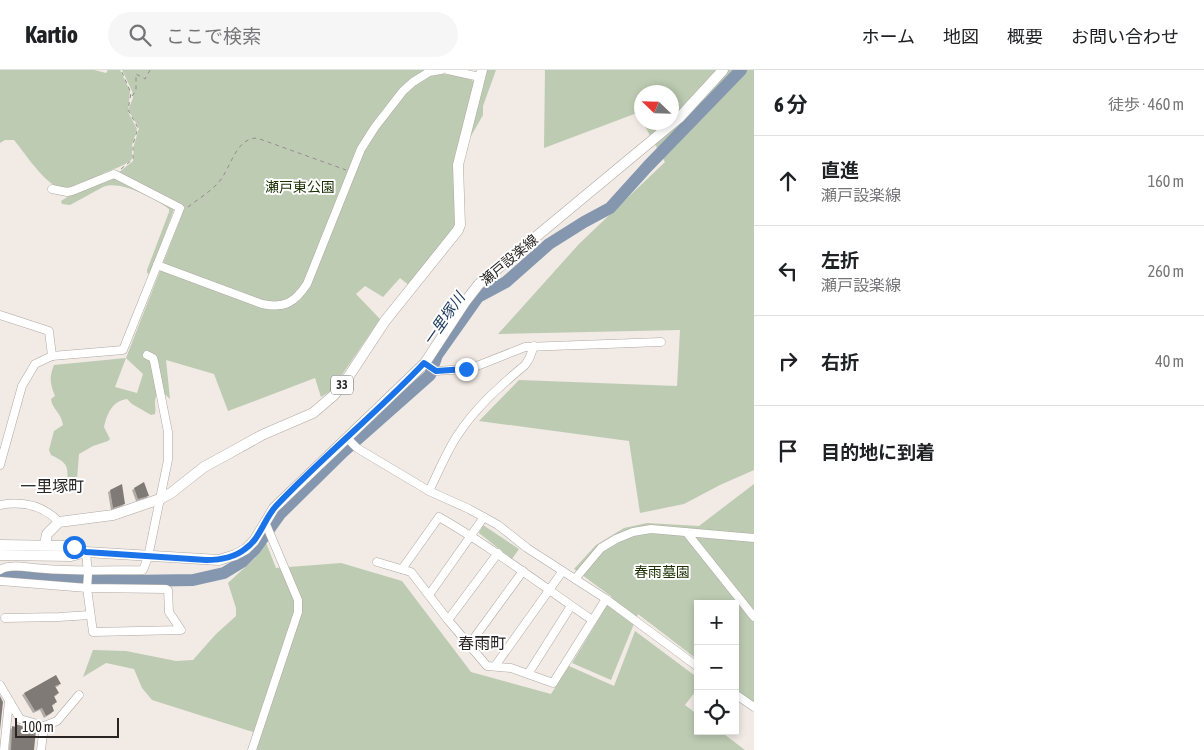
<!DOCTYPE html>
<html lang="ja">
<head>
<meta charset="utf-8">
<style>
  body { margin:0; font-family:"Asap Condensed","Noto Sans JP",sans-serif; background:#f6f6f6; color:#202124 }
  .controls { position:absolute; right:15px; bottom:15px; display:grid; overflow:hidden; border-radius:0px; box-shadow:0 2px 8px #0003 }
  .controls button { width:45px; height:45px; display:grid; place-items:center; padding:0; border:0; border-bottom:1px solid #e0e0e0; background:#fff; color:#202124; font:25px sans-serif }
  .compass { position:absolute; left:634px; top:15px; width:45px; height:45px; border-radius:50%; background:#fff; box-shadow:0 2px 8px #0003; rotate:293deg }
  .scale { position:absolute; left:15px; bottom:12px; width:104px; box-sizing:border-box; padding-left:5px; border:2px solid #282524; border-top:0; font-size:14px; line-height:18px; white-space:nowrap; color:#282524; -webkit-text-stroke:4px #fff; paint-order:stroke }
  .stop { position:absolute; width:15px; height:15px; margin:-11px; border:4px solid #1a73e8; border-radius:50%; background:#fff }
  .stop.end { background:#1a73e8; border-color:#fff; box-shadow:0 1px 5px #0008 }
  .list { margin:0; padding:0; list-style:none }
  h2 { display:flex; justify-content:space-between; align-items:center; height:65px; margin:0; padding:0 20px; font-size:21px }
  h2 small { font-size:16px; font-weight:400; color:#757577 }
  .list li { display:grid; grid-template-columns:32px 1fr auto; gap:15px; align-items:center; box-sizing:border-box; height:90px; padding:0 20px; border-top:1px solid #e0e0e0 }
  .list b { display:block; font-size:19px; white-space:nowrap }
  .list p { margin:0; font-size:16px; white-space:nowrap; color:#757577 }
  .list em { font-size:16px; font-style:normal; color:#757577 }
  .icon { flex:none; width:28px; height:28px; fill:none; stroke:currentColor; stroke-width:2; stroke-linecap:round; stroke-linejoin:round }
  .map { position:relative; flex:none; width:754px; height:680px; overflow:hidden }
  header { display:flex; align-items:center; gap:30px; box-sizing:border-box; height:70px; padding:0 25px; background:#fff; border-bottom:1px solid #e0e0e0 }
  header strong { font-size:24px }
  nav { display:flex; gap:28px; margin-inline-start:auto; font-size:18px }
  .search { width:350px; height:45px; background:#f6f6f6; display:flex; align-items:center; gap:12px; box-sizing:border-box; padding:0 18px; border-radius:28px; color:#757577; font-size:19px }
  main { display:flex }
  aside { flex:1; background:#fff }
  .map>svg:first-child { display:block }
  .green { fill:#bdcbb2; fill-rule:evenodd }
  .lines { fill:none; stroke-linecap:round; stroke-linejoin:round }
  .river { stroke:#8497af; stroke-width:12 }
  .building { fill:#7f7a74; filter:url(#shadow) }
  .minor-casing { stroke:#afa8a4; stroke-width:9 }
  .major-casing { stroke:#afa8a4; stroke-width:11 }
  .path { stroke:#928d8a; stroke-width:1; stroke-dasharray:4 4; stroke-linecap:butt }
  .minor { stroke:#fff; stroke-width:8 }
  .major { stroke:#fff; stroke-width:10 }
  .route { stroke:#1a73e8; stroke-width:6 }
  .labels { text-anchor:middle; stroke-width:4; stroke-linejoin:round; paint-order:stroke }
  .shield { fill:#fff; stroke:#686666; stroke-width:1 }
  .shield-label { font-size:12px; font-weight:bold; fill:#282524 }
  .park-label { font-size:14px; fill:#1c3004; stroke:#fff }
  .street-label { font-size:14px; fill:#282524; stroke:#fff }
  .water-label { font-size:15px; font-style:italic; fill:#1b385b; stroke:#fff }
  .quarter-label { font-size:16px; fill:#282524; stroke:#fff }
</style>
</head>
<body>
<header>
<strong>Kartio</strong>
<div class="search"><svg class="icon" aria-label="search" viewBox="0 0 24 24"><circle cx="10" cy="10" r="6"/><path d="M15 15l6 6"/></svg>ここで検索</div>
<nav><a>ホーム</a><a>地図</a><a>概要</a><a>お問い合わせ</a></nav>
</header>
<main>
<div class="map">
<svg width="754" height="680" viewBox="0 0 754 680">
  <defs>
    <filter id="shadow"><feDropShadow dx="-2" dy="2" stdDeviation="0" flood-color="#0004"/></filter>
  </defs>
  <rect width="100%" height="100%" fill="#f1eae5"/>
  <g class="green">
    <path d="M 0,0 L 94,0 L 106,3 L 108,0 L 120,0 L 130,21 L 128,42 L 137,59 L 132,75 L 132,89 C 122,98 113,98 102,104 C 93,109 76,118 66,119 C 48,120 25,83 14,70 L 5,70 L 0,73 Z"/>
    <path d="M 122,0 L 432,0 L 432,3 C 442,4 469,5 475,13 L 456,87 L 456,156 L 410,216 L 400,208 L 383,227 L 365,216 L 356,224 L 380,249 L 331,321 L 321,327 L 315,308 L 228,341 L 214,304 L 166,290 L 170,329 L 157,317 C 158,323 155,327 155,332 C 155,337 156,339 155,344 L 151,345 L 132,334 L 127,329 C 112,331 107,344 104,357 L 110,369 L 108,371 L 93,376 L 79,384 L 77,409 L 79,419 L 72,420 L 67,411 C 69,394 65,392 51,385 L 49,380 L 54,361 L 63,355 C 61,342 52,339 51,329 L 55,326 C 50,314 49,307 54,295 L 126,288 L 185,137 L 118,103 L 133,91 L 134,75 L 139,58 L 128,40 L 133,28 L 132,21 ZM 126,288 L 143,304 L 137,323 L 115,317 Z"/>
    <path d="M 486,0 L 496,0 L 483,36 L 483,45 L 467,73 Z"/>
    <path d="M 545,0 L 754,0 L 754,400 L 720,415 L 684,434 L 640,443 L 629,371 L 479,351 L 519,310 L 677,316 L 680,260 L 498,264 L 579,174 L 665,92 L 643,53 L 672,52 L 672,22 L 642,22 L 641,50 L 637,43 L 544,78 Z"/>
    <path d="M 111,106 L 174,139 L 150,204 L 147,203 L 147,200 L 169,142 L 169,139 L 165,136 C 151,127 119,110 103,117 L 70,135 L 62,134 L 61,131 L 72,124 Z"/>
    <path d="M 754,414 L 754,633 L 735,619 L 735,534 L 698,534 L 698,590 L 638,544 L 611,610 L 572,593 L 612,527 L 574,499 L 596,475 L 624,458 L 647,453 L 699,456 Z"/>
    <path d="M 483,455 L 519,479 L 512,489 L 479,463 Z"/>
    <path d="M 265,470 L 276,498 L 341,493 L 402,511 L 471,602 L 551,624 L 569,596 L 614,616 L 635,561 L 698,608 L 698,618 L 685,635 L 698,645 L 698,661 L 720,661 L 745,680 L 249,680 L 253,662 L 152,630 L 142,618 L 134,599 L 106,593 L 83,607 L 93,580 L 126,581 L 176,591 L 193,590 L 216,564 L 236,546 L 236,538 L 228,513 L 255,488 Z"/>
  </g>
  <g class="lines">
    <path class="river" d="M 0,501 L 78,509 L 129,511 L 193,510 L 224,503 L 242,492 L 255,479 L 280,444 L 343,382 L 430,305 L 437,285 L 478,227 L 506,212 L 549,174 L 584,152 L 610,138 L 648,96 L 741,0"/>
  </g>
  <g class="building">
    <path d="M 144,412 L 149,426 L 138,429 L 134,418 Z"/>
    <path d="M 122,414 L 125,434 L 113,438 L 110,420 Z"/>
    <path d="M 56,605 L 61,614 L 55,616 L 59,623 L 54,626 L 57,632 L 52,635 L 54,641 L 46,646 L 42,638 L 35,641 L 24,623 Z"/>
    <path d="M 0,626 L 3,632 L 0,660 Z"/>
    <path d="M 15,654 L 36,660 L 34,680 L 11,680 L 12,656 L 15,657 Z"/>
  </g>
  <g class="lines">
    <defs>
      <g id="minor">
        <path d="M 448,0 L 480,7"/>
        <path d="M 157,195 L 262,234 C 285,239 295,232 307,214 L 361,79 L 375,57 L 403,21 L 413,12 L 429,2 L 441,0"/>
        <path d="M 0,245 L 49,261 L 52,286"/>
        <path d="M 425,293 L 436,301 L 466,299 L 477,296 L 525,277 L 661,272"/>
        <path d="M 347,368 L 357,378 L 429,421 L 469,439 L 498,455 L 527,478 L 606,529 L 698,597"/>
        <path d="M 0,395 L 22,316 L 35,294 L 52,286 L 123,280 L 180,138 L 114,104 L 72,121 L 67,122 L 52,119"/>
        <path d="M 429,421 C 438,403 446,383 457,366 C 475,338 500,316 525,295 L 529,289 L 534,276"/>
        <path d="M 0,435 C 22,431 43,435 59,452"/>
        <path d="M 687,463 L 754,547"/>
        <path d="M 377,492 L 411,502 L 448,550 L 487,596 L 511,598 L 553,613 L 606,529"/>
        <path d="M 402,499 L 439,447 C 493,478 541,515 592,550"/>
        <path d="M 0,500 C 8,494 24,497 34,498 C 70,502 107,500 143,500 L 148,487 L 168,390 L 168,362 L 154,291 L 153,288 L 147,285"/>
        <path d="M 575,509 L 601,478 L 616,469 L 633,462 L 651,459 L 754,468"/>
        <path d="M 0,511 L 87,518 L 166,519 L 168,520 L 169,542 L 181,560 L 93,562 L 87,518 L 88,504 L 86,482"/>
        <path d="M 429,525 L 484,447"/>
        <path d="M 5,548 L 59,547 L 90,545"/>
        <path d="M 448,550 L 498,483"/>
        <path d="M 469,575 L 523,501"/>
        <path d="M 495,596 L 562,502"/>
        <path d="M 528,604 L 571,536"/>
        <path d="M 0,615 L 20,649 L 44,656 L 57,651 L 79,625"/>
        <path d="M 735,624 L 754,637"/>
        <path d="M 4,680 L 9,631"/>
        <path d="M 41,680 L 44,656"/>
        <path d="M 252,680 L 298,542 L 298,530 L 265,452"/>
      </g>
      <g id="major">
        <path d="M 0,475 L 66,476 L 74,477 L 85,482"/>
        <path d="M 45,475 L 47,464 L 59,452 L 113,445 L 160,429 L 171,423 L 204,397 L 226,385 L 262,365 L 313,343 L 333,326 L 343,315 L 385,251 L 458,160 L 460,155 L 458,95 L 482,0"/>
        <path d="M 0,485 L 71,486 L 86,482 L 219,490 L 235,485 L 246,479 L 254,471 L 274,438 L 425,293 L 465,232 L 479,214 L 679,48 L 723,0"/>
      </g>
    </defs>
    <use href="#minor" class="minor-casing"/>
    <use href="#major" class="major-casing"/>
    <g class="path">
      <path d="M 132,26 L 136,21 L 136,4 L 145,9 L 150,0"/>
      <path d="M 121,99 L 133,89 L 133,74 L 138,58 L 128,40 L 131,23 L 121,0"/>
      <path d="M 188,137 C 198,129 210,122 218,113 C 231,99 235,68 257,68 L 346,100"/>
    </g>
    <use href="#minor" class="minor"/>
    <use href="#major" class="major"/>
  </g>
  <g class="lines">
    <path class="route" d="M 74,477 L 86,482 L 206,490 C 220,490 234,488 245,479 C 260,469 264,449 276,436 C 323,386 377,343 424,293 L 436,301 L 466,299"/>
  </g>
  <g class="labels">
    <rect class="shield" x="331" y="305.5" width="22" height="19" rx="4"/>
    <g class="shield-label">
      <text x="342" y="319">33</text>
    </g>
    <g class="park-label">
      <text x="300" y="122">瀬戸東公園</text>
      <text x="662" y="507">春雨墓園</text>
    </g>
    <g class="street-label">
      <text transform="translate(509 190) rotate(-40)" y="5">瀬戸設楽線</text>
    </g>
    <g class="water-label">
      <text transform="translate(444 249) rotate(-55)" y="5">一里塚川</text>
    </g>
    <g class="quarter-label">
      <text x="52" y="422">一里塚町</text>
      <text x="482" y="579">春雨町</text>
    </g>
  </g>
</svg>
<div class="controls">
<button>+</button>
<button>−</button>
<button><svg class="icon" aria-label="locate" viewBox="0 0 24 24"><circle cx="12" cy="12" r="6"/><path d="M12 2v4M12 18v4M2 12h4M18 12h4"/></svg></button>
</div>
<svg class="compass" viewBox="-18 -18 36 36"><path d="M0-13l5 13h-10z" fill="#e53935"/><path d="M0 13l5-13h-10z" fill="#757577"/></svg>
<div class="scale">100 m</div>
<div class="stop" style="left:74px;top:477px"></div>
<div class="stop end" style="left:466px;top:299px"></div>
</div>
<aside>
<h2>6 分<small>徒歩 · 460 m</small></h2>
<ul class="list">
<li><svg class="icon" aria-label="ahead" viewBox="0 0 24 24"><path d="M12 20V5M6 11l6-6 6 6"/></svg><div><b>直進</b><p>瀬戸設楽線</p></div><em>160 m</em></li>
<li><svg class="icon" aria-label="left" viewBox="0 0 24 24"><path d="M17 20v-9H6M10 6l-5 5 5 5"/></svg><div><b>左折</b><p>瀬戸設楽線</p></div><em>260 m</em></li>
<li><svg class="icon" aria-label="right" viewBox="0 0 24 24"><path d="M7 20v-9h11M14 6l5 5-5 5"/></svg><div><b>右折</b></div><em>40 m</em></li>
<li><svg class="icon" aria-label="arrive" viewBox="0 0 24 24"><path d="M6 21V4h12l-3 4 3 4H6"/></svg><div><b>目的地に到着</b></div></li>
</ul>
</aside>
</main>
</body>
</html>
